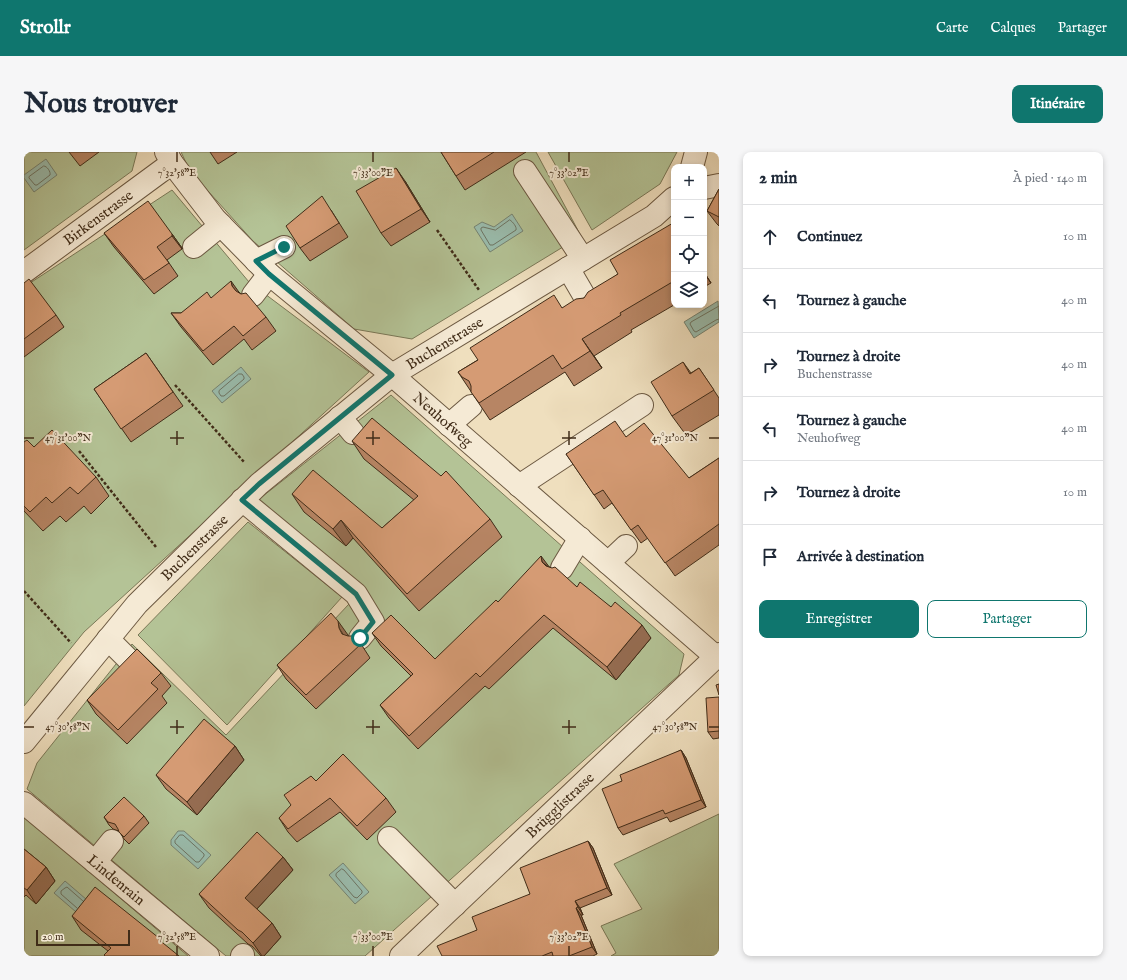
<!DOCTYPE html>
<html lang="fr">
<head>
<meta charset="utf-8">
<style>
  body { margin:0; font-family:"IM FELL English",serif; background:#f6f6f7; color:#1f2937 }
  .controls { position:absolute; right:12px; top:12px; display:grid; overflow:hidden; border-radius:8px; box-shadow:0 2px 6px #0003 }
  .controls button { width:36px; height:36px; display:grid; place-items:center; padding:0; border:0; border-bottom:1px solid #e0e1e3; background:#fff; color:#1f2937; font:20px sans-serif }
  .scale { position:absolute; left:12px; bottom:10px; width:94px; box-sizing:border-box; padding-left:4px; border:2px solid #402c18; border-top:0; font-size:11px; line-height:14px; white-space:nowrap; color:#402c18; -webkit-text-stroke:3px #f5ead5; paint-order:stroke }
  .stop { position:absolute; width:12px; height:12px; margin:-9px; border:3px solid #0f766e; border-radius:50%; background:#fff }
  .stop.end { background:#0f766e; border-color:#fff; box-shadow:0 1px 4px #0008 }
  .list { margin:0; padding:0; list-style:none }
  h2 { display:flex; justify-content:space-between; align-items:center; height:52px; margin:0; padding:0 16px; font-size:17px }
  h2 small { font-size:13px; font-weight:400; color:#747a83 }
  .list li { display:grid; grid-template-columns:26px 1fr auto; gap:12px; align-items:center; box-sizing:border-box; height:64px; padding:0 16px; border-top:1px solid #e0e1e3 }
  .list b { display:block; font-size:15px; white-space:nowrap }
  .list p { margin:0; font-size:13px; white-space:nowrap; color:#747a83 }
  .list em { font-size:13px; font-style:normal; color:#747a83 }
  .actions { display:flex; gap:8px; padding:12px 16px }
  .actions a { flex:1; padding:9px 0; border:1px solid #0f766e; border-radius:8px; text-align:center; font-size:14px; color:#0f766e }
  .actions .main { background:#0f766e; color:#fff }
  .icon { flex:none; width:22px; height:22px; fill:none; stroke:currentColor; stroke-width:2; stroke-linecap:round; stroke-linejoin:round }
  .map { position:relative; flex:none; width:695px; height:804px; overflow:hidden; border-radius:8px }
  header { display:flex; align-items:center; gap:24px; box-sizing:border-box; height:56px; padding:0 20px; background:#0f766e; color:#fff }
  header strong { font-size:19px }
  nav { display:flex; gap:22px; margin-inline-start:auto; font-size:14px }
  .intro { display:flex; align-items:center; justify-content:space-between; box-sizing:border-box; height:96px; padding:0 24px }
  h1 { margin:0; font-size:28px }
  .button { padding:10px 18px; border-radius:8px; background:#0f766e; color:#fff; font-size:14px; font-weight:700 }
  main { display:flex; gap:24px; padding:0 24px }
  aside { flex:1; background:#fff; border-radius:8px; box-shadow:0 2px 6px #0003 }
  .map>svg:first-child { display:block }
  .green { fill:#b4c396; stroke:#7a7857 }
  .water { fill:#9abdae; stroke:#768372 }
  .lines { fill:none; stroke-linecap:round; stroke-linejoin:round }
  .shore { stroke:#6d7463; stroke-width:1 }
  .minor-casing { stroke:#6c5942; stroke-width:24 }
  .path { stroke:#402c18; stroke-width:2.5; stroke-dasharray:3 2; stroke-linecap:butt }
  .minor { stroke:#f5ead5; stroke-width:22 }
  .wall { fill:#b78564; stroke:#402c18 }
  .shaded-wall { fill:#956c51; stroke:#402c18 }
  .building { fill:#d59b74; stroke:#402c18 }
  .route { stroke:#0f766e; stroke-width:5 }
  .ticks { fill:none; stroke:#402c18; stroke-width:1.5 }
  .labels { text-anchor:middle; stroke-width:4; stroke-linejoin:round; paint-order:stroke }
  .street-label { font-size:15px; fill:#402c18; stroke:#f5ead5 }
  .ticks-label { font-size:10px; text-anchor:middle; fill:#402c18; stroke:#f5ead5; stroke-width:4; stroke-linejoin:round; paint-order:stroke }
</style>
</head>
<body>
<header>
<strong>Strollr</strong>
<nav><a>Carte</a><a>Calques</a><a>Partager</a></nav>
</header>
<div class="intro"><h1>Nous trouver</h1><a class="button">Itinéraire</a></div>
<main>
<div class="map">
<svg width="695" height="804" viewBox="0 0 695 804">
  <rect width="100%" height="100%" fill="#efdfbe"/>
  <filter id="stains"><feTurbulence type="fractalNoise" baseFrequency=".005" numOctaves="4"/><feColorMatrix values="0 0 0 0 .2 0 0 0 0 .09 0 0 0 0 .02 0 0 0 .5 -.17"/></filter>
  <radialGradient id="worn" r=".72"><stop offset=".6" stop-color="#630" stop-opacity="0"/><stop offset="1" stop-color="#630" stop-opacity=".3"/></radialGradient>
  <g class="green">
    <path d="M 0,0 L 113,0 L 108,19 L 0,98 Z"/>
    <path d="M 157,0 L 512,0 L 557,84 L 388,187 L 330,177 L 229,89 L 166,19 Z"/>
    <path d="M 524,0 L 653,0 L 636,32 L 568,78 Z"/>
    <path d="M 148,38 L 225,130 L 345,220 L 60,480 L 0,554 L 0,135 Z"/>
    <path d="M 367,243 L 660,502 L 655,523 L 341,804 L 202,804 L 3,637 L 13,611 L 108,492 L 202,583 L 340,436 L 234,348 Z"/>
    <path d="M 224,370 L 318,445 L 203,573 L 114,483 Z"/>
    <path d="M 695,662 L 695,804 L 587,804 L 592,801 L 577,774 L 618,757 L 590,712 Z"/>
    <path d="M 0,664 L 164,804 L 0,804 Z"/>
  </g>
  <g class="water">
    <path d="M 22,7 L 33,23 L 10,40 L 0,26 L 0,23 Z"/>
    <path d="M 488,62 L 499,79 L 466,100 L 450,75 L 458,70 L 470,75 Z"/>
    <path d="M 694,149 L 695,170 L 670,186 L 660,170 Z"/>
    <path d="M 217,215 L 227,227 L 198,251 L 188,239 Z"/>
    <path d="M 154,679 L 160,679 L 187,703 L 174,717 L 147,693 L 147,688 Z"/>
    <path d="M 319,711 L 345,740 L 331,752 L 305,723 Z"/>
    <path d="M 41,729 L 70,754 L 59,766 L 30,741 Z"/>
  </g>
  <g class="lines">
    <g class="shore">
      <path d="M 20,14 C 23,14 27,20 26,23 L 13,33 L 11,33 L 5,26 L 5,25 Z"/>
      <path d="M 486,68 C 489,70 493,75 492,78 L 469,93 L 466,93 L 457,78 L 457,76 L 459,75 L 471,78 Z"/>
      <path d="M 695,154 L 667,170 L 666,172 L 670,179 L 672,180 L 692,168 L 695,167"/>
      <path d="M 215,222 L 218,222 L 220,225 L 220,227 L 200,244 L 197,244 L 195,241 L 195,239 Z"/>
      <path d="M 156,683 L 159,683 L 180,702 L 180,704 L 175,710 L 172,710 L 151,691 L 151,689 Z"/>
      <path d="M 318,717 L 320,718 L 338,739 L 338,741 L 333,746 L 330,745 L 312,724 L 312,722 Z"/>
      <path d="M 53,756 L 37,742 L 37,739 L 41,736 L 43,735 L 59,749"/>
    </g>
    <defs>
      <g id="minor">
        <path id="s1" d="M 142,0 L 148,11 L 191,67 L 245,122 L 368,223 L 692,505"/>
        <path d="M 668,15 L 672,0"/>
        <path d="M 501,19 L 559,107"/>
        <path d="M 680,36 L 695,33"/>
        <path d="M 170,95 L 197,73"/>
        <path d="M 232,109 L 260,95"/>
        <path d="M 544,116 L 565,152"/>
        <path id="s2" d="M 0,120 L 148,11"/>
        <path d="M 229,143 L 245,122"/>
        <path d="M 316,265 L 329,281"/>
        <path d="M 425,273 L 447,254"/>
        <path d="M 495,334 L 618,253"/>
        <path d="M 218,348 L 332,442 L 349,470 L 336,486"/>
        <path d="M 584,411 L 602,394"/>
        <path d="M 538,416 L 556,386"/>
        <path d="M 84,487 L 105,508"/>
        <path id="s3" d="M 0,590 L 113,452 L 235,332 L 368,223 L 630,64 L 650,46"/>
        <path id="s4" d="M 0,651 L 184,804"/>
        <path d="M 365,686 L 431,753"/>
        <path d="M 71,710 L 88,689"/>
        <path d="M 218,804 L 219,803"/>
        <path id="s5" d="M 377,804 L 695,502"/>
      </g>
    </defs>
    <use href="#minor" class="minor-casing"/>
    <g class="path">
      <path d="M 413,78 L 455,138"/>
      <path d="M 151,233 L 220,310"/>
      <path d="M 55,299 L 132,395"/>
      <path d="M 0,439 L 47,491"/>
    </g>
    <use href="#minor" class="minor"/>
  </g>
  <g class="wall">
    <path d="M 45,0 L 75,0 L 56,14 Z"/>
    <path d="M 186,0 L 213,0 L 194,12 Z"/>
    <path d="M 417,0 L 502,0 L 441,38 L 432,24 Z"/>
    <path d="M 381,29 L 406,70 L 367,94 L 357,81 Z"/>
    <path d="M 695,37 L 695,74 L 693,72 L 683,59 Z"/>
    <path d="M 307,58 L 324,85 L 286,109 L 276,96 Z"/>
    <path d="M 650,72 L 650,153 L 607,178 L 608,180 L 570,204 L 578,216 L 550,234 L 541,220 L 466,268 L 434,220 L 539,156 L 560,146 L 594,122 Z"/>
    <path d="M 80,81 L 148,82 L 158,96 L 158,97 L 143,108 L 154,124 L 130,142 L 90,95 Z"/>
    <path d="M 680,120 L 687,131 L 680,135 Z"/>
    <path d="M 0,131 L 32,163 L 40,175 L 0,205 Z"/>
    <path d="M 215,140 L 242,165 L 252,179 L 228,198 L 220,187 L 189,213 L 157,175 L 147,161 L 157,161 L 187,146 Z"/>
    <path d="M 122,201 L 159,254 L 107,290 L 70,237 Z"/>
    <path d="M 659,210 L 667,221 L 675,216 L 695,246 L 695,263 L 662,283 L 648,264 Z"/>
    <path d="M 602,285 L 665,326 L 695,306 L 695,393 L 651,424 L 624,386 L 617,391 L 588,351 L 580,357 L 542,302 Z"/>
    <path d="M 328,289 L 466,367 L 478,385 L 395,459 L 329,386 L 322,394 L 280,360 L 268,342 L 358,376 L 390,348 L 340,307 Z"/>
    <path d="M 0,290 L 72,325 L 85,344 L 67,362 L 60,354 L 42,370 L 36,364 L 19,379 L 0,359 Z"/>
    <path d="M 524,414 L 553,435 L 587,455 L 627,486 L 592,528 L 529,476 L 465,537 L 461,534 L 394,597 L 365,566 L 356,553 L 387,524 L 357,494 L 348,481 L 411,507 L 474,450 Z"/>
    <path d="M 324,483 L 324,484 L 337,492 L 346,506 L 292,557 L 262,527 L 253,513 Z"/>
    <path d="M 137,521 L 147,534 L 138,544 L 143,551 L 103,592 L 72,562 L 63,548 Z"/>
    <path d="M 695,545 L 695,586 L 689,587 L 684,580 Z"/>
    <path d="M 211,594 L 220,608 L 173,663 L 142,637 L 132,623 Z"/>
    <path d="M 657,598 L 662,606 L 682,655 L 646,670 L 643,665 L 599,683 L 594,676 L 598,629 Z"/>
    <path d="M 292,629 L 362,646 L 372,660 L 343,688 L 316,660 L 273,690 L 264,680 L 255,666 Z"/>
    <path d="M 120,664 L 125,671 L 105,692 L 100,687 L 95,679 L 89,677 L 85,673 L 80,665 Z"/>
    <path d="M 564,689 L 569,696 L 588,743 L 556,756 L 559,763 L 557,763 L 573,802 L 569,804 L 418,804 L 453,778 L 506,742 Z"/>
    <path d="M 0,697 L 22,715 L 31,729 L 12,752 L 2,743 L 0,745 Z"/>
    <path d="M 259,705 L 269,718 L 233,757 L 248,771 L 257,785 L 240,804 L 237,804 L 228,794 L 224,792 L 185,756 L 175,742 Z"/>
    <path d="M 48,764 L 135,786 L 84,799 L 57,778 Z"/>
  </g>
  <g class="shaded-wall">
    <path d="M 372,16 L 381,29 L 406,70 L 397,57 Z"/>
    <path d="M 148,82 L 158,96 L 158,97 L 148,84 Z"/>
    <path d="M 680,120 L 687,131 L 680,121 Z"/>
    <path d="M 207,129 L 217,143 L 218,148 L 208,134 Z"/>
    <path d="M 558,187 L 570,204 L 578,216 L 566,199 Z"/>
    <path d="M 317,368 L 329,386 L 322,394 L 309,377 Z"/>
    <path d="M 517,404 L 526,416 L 518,410 Z"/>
    <path d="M 314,469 L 324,483 L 324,490 L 315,476 Z"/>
    <path d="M 618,473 L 627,486 L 592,528 L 583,515 Z"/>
    <path d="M 211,594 L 220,608 L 173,663 L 163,650 Z"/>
    <path d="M 657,598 L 662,606 L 682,655 L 677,648 Z"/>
    <path d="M 564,689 L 569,696 L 588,743 L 583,736 Z"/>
    <path d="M 259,705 L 269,718 L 230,760 L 221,746 Z"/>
    <path d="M 22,715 L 31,729 L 12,752 L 3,738 Z"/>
    <path d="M 551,749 L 556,756 L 559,763 L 554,755 Z"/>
    <path d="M 552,756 L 557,763 L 573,802 L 568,795 Z"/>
    <path d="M 248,771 L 257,785 L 240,804 L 238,804 L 229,791 Z"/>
  </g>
  <g class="building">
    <path d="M 417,0 L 470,0 L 432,24 Z"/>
    <path d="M 372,16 L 397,57 L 357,81 L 332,39 Z"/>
    <path d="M 695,37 L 695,65 L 683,59 Z"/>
    <path d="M 298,44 L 315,71 L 276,96 L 262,74 Z"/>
    <path d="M 124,49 L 148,82 L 148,84 L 133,95 L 145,111 L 120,128 L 80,81 Z"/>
    <path d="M 649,71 L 650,73 L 650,129 L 596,161 L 597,163 L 558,187 L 566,199 L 538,217 L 529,203 L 455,251 L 447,240 L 447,234 L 445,229 L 438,225 L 434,220 L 454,208 L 446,196 L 530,143 L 538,156 L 552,147 L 560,146 L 564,140 L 594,122 L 586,108 Z"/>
    <path d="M 5,127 L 32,163 L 0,187 L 0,131 Z"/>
    <path d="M 207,129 L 208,134 L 212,139 L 217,142 L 222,141 L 242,165 L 219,184 L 210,174 L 179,199 L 147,161 L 157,161 L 183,140 L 187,146 Z"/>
    <path d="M 122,201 L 149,240 L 97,277 L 70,237 Z"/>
    <path d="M 659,210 L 666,222 L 675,216 L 690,238 L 648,264 L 627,230 Z"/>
    <path d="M 348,266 L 417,324 L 422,319 L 466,367 L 383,442 L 317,368 L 309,377 L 268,342 L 289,318 L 358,376 L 394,344 L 328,289 Z"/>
    <path d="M 591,269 L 602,285 L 620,271 L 665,326 L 695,306 L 695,372 L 641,411 L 614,373 L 607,378 L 579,338 L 570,343 L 542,302 Z"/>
    <path d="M 28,278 L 72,325 L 54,342 L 46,335 L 28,351 L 22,345 L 6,360 L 0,354 L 0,290 L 3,288 L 10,295 Z"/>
    <path d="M 517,404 L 518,410 L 522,414 L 528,416 L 531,415 L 553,435 L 556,430 L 587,455 L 591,450 L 618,473 L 583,515 L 520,463 L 456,525 L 452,521 L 385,584 L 356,553 L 389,522 L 348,481 L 367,463 L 411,507 L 472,448 L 474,450 Z"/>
    <path d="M 307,461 L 314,469 L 315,476 L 318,482 L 324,484 L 329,484 L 337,492 L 282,543 L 253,513 Z"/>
    <path d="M 113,497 L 137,521 L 127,531 L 134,537 L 94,578 L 63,548 Z"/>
    <path d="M 695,532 L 695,543 L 692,533 Z"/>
    <path d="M 695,545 L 695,579 L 684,580 L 682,546 Z"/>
    <path d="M 180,567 L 211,594 L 163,650 L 132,623 Z"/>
    <path d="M 657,598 L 677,648 L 641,662 L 639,658 L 594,676 L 578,637 L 598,629 L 596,623 Z"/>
    <path d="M 319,602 L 362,646 L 333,674 L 306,646 L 264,677 L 255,666 L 267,653 L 260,643 L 287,624 L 292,629 Z"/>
    <path d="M 100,645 L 120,664 L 100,685 L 95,680 L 94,677 L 91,672 L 84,670 L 80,665 Z"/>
    <path d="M 233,680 L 259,705 L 221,746 L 248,771 L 229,791 L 218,780 L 214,778 L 175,742 Z"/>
    <path d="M 564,689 L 583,736 L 551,749 L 554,755 L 552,756 L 568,795 L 545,804 L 529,804 L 528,800 L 518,804 L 418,804 L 413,794 L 453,778 L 448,765 L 506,742 L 496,716 Z"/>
    <path d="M 0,697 L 22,715 L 3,738 L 0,736 Z"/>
    <path d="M 71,735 L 135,786 L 134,787 L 155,804 L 81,804 L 80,803 L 87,796 L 48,764 Z"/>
  </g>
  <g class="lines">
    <path class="route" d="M 260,95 L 232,109 L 245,122 L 368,223 L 235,332 L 218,348 L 332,442 L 349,470 L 336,486"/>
  </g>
  <path class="ticks" d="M 153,0 L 153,10M 349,0 L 349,10M 545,0 L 545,10M 153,279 L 153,293M 349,279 L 349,293M 545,279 L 545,293M 0,286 L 10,286M 146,286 L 160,286M 342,286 L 356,286M 538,286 L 552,286M 685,286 L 695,286M 153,568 L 153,582M 349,568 L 349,582M 545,568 L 545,582M 0,575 L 10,575M 146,575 L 160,575M 342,575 L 356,575M 538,575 L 552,575M 685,575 L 695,575M 153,794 L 153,804M 349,794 L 349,804M 545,794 L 545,804"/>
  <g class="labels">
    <g class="street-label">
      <text dy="5" stroke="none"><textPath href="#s2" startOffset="92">Birkenstrasse</textPath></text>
      <text dy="5" stroke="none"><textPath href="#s3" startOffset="583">Buchenstrasse</textPath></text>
      <text dy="5" stroke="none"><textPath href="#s1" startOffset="387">Neuhofweg</textPath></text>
      <text dy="5" stroke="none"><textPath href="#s3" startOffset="259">Buchenstrasse</textPath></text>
      <text dy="5" stroke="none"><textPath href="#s5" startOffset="219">Brügglistrasse</textPath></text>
      <text dy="5" stroke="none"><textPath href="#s4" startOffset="120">Lindenrain</textPath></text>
    </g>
  </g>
  <g class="ticks-label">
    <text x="153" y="24">7°32'58"E</text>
    <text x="349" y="24">7°33'00"E</text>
    <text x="545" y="24">7°33'02"E</text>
    <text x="44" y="289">47°31'00"N</text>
    <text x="651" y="289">47°31'00"N</text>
    <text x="44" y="578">47°30'58"N</text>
    <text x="651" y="578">47°30'58"N</text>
    <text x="153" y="788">7°32'58"E</text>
    <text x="349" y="788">7°33'00"E</text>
    <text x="545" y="788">7°33'02"E</text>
  </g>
  <rect width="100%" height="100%" filter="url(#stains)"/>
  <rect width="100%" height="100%" fill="url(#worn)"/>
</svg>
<div class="controls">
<button>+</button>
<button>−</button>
<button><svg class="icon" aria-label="locate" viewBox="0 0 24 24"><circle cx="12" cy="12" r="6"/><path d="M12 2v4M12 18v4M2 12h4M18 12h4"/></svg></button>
<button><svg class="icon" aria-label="layers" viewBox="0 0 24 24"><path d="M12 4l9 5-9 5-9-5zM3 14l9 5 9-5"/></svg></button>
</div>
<div class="scale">20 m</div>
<div class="stop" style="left:336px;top:486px"></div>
<div class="stop end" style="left:260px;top:95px"></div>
</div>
<aside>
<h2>2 min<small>À pied · 140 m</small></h2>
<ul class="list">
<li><svg class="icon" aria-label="ahead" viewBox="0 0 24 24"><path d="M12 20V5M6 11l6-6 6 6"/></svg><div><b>Continuez</b></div><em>10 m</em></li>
<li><svg class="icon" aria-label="left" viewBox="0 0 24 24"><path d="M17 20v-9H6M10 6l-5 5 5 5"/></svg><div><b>Tournez à gauche</b></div><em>40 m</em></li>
<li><svg class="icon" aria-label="right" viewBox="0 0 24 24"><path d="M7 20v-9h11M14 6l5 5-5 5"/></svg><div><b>Tournez à droite</b><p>Buchenstrasse</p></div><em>40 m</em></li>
<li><svg class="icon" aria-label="left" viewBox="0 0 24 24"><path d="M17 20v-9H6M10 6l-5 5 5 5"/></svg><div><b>Tournez à gauche</b><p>Neuhofweg</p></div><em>40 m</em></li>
<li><svg class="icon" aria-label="right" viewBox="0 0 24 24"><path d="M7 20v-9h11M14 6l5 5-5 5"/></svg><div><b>Tournez à droite</b></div><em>10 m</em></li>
<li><svg class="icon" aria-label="arrive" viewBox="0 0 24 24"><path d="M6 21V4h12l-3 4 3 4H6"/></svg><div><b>Arrivée à destination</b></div></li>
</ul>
<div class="actions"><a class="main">Enregistrer</a><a>Partager</a></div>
</aside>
</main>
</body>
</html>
